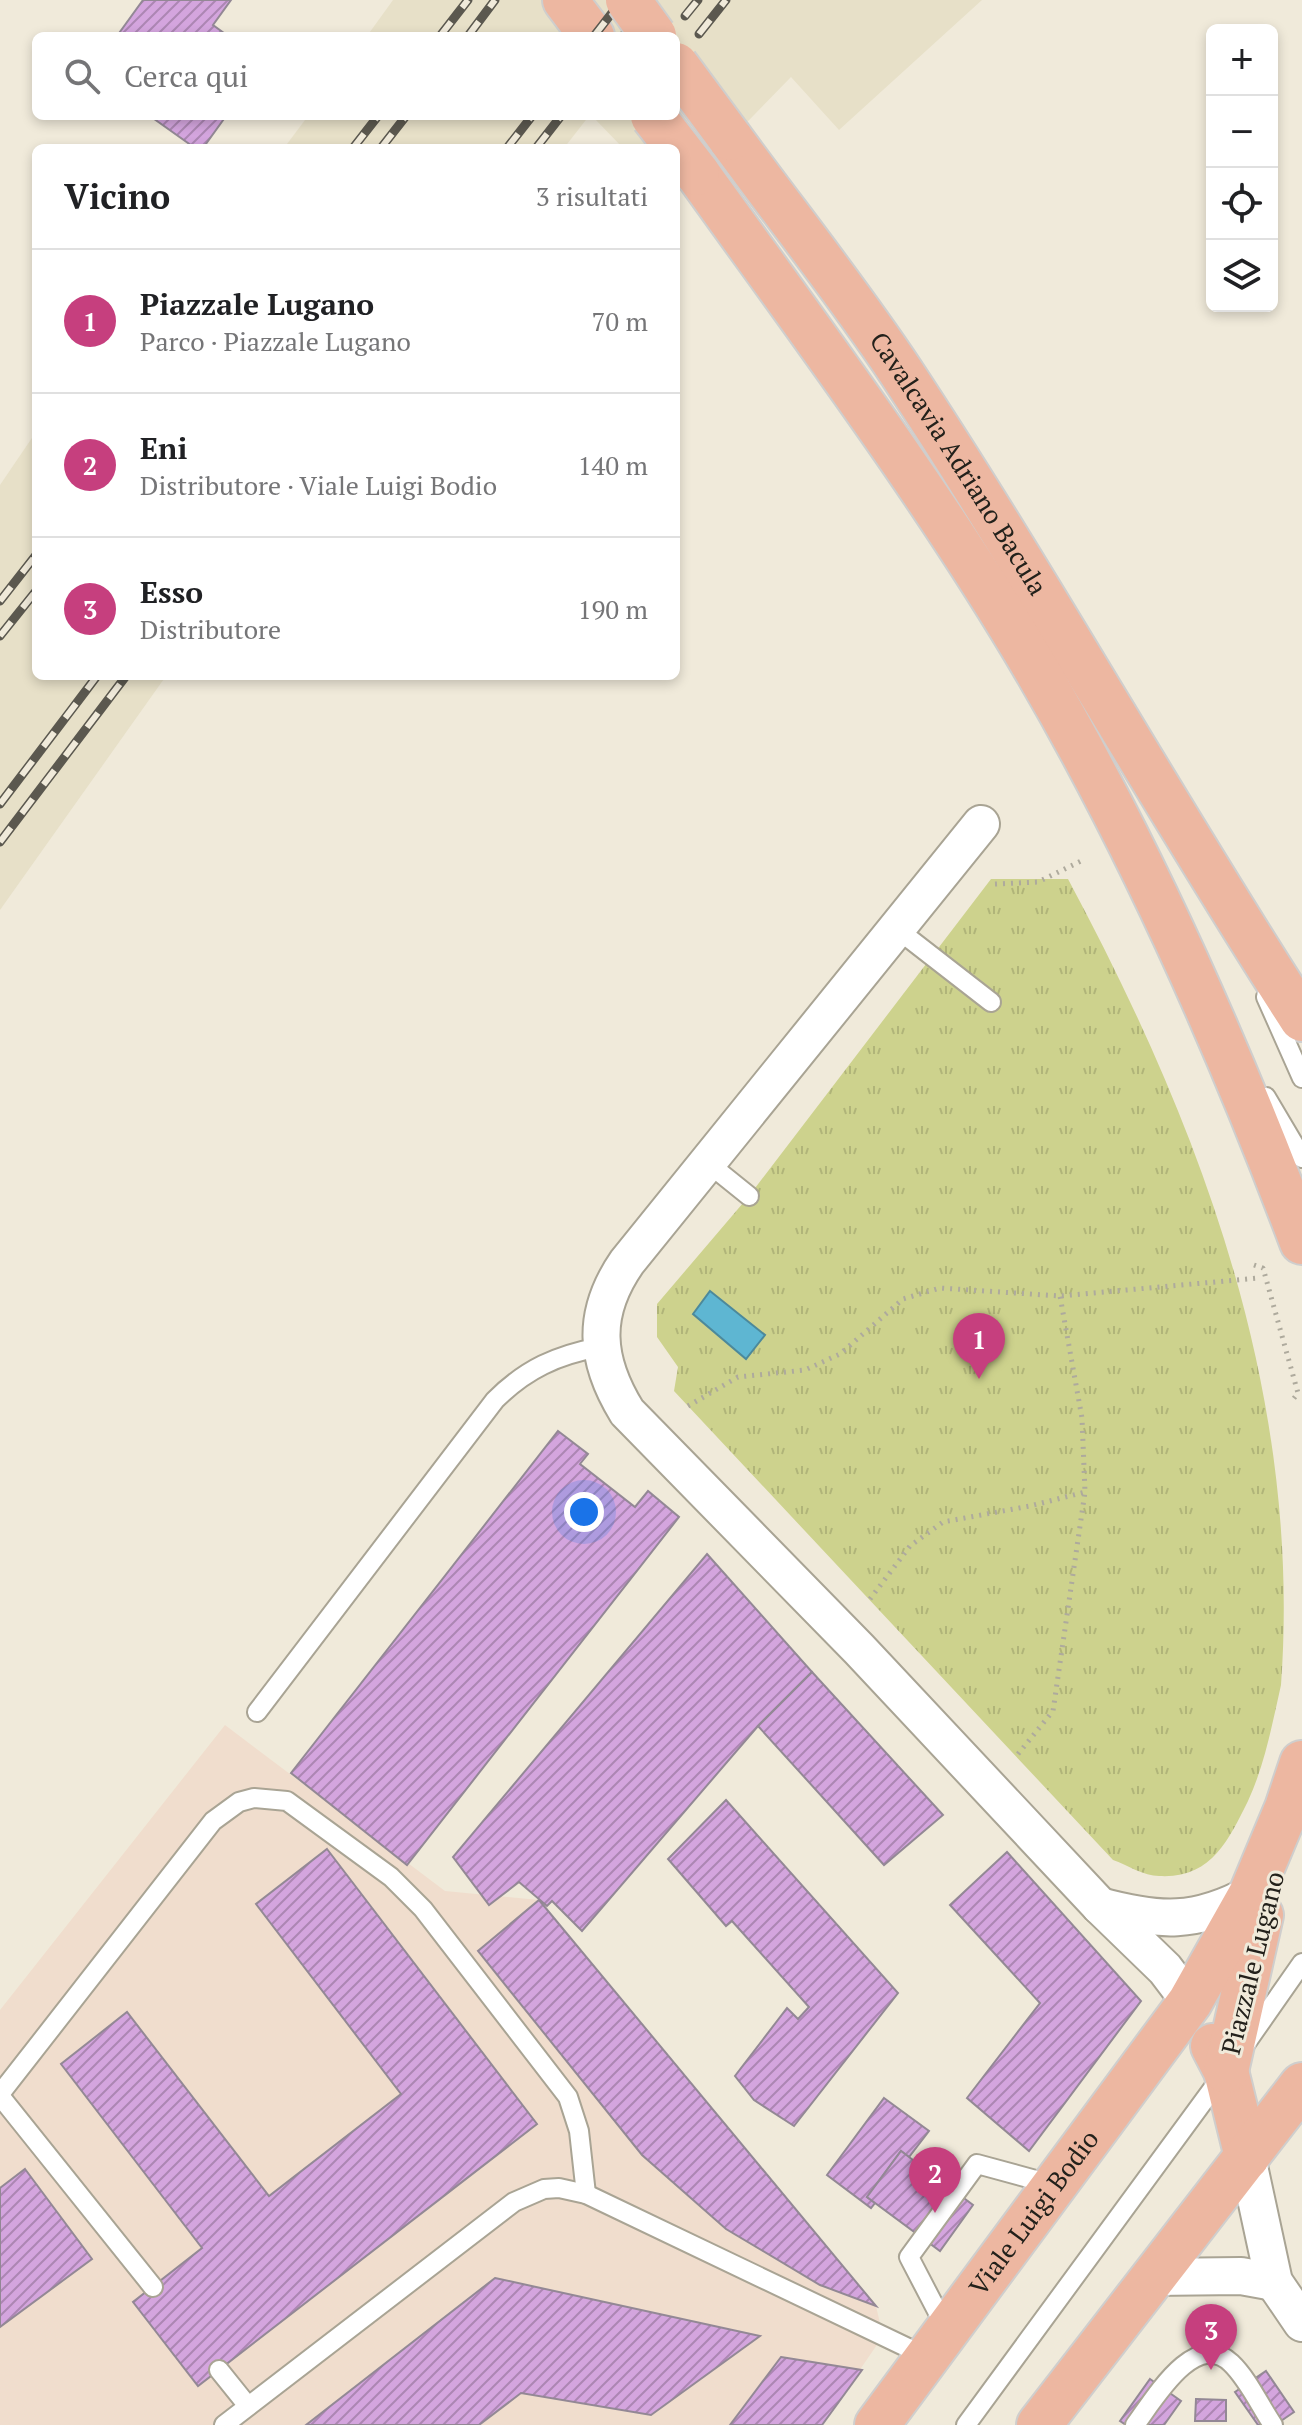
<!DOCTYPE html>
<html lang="it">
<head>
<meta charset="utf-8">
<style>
  body { margin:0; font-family:"PT Serif",serif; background:#f2f2f2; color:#202124 }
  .controls { position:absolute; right:24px; top:24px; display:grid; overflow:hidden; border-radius:12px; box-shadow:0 4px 12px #0003 }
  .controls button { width:72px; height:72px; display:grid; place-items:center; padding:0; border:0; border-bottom:2px solid #e0e0e0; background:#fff; color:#202124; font:40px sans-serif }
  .you { position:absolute; left:584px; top:1512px; width:28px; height:28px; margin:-20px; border:6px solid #fff; border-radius:50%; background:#1a73e8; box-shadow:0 0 0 12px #1a73e833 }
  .badge { display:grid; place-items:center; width:52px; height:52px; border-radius:50%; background:#c63f7e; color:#fff; font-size:26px; font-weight:700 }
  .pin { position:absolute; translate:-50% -66px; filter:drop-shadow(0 2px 4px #0008) }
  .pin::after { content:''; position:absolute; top:42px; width:28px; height:24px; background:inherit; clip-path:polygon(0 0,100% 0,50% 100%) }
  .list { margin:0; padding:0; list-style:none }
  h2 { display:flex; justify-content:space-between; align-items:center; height:104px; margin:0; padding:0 32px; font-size:34px }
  h2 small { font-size:26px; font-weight:400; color:#757577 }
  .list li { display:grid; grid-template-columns:52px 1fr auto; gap:24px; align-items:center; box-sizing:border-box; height:144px; padding:0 32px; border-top:2px solid #e0e0e0 }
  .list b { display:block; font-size:30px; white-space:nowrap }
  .list p { margin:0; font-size:26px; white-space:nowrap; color:#757577 }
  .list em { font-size:26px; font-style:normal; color:#757577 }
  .icon { flex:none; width:44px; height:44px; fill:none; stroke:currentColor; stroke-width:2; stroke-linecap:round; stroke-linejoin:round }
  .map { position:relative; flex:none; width:1302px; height:2425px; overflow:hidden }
  .search { position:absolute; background:#fff; box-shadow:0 4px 12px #0003; left:32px; top:32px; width:648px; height:88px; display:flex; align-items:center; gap:20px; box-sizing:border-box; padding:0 28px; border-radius:12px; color:#757577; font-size:30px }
  .panel { position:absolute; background:#fff; box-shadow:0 4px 12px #0003; left:32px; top:144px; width:648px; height:536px; border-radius:12px }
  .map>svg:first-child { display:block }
  .commercial { fill:#f0ddcd }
  .built { fill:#e7e0c8 }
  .grass { fill:url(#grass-tufts) }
  .water { fill:#5eb6d2; stroke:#4c899b; stroke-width:2 }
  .building { fill:url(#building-hatch); stroke:#938895; stroke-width:2 }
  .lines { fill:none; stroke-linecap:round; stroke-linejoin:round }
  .lane-casing { stroke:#a9a494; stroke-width:22 }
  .street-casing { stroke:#a9a494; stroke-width:40 }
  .primary-casing { stroke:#cfcecd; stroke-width:48 }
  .path { stroke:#aeaa9d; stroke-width:5; stroke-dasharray:2 6; stroke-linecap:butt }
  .lane { stroke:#fff; stroke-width:18 }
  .street { stroke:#fff; stroke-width:36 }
  .primary { stroke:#edb7a1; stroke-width:44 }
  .rail-casing { stroke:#5b584f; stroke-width:9 }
  .rail { stroke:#f0eada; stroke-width:6; stroke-dasharray:18; stroke-linecap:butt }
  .primary-bridge-casing { stroke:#cfcecd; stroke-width:48; stroke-linecap:butt }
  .primary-bridge { stroke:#edb7a1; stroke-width:44 }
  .labels { text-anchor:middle; stroke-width:6; stroke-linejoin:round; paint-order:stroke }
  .street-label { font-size:26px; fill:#23211b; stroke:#f0eada }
</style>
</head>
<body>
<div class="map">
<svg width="1302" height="2425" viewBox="0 0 1302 2425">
  <defs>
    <pattern id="grass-tufts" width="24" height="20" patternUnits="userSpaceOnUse" patternTransform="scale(2)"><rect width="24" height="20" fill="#cdd28d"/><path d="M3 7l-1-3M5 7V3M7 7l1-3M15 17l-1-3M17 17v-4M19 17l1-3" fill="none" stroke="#b0b479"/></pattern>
    <pattern id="building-hatch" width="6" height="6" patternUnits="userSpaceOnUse" patternTransform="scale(2)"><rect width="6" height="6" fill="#d4a5de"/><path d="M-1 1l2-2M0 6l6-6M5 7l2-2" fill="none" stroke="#ac86b3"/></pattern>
  </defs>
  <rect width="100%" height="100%" fill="#f0eada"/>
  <path class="commercial" d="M 225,1725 L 445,1891 L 539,1900 L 876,2306 L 883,2336 L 822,2425 L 0,2425 L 0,2010 Z"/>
  <g class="built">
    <path d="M 393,0 L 982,0 L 839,130 L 791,77 L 676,195 L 676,148 L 623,148 L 592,116 L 676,116 L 676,36 L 367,36 Z"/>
    <path d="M 308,116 L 589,116 L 564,148 L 284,148 Z"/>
    <path d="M 36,432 L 36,676 L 166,676 L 0,910 L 0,485 Z"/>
  </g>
  <path class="grass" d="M 991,879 L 1068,879 C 1201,1127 1302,1394 1281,1685 C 1272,1725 1265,1764 1248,1801 C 1228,1841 1211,1879 1159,1876 C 1144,1876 1127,1865 1113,1860 L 688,1406 L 674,1391 L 678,1367 L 657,1337 L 657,1304 L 749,1196 Z"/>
  <path class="water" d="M 710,1291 L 765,1335 L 746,1359 L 693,1314 Z"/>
  <g class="building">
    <path d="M 143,0 L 231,0 L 213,25 L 228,36 L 117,36 Z"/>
    <path d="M 150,116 L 226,116 L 203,148 L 195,148 Z"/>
    <path d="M 558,1431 L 588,1454 L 580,1464 L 635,1507 L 648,1491 L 679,1517 L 407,1865 L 291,1773 Z"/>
    <path d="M 707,1554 L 812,1672 L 758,1726 L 582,1931 L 552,1901 L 547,1906 L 519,1882 L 489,1905 L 453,1857 Z"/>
    <path d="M 812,1672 L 943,1815 L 884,1865 L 758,1726 Z"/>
    <path d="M 726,1800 L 898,1993 L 794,2126 L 754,2100 L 735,2076 L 787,2008 L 798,2019 L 809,2007 L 732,1921 L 726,1926 L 668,1859 Z"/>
    <path d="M 327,1849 L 537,2124 L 198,2386 L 133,2302 L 202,2248 L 61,2064 L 127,2012 L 269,2196 L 401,2094 L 256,1904 Z"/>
    <path d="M 1007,1852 L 1141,2001 L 1029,2151 L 967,2098 L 1040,2003 L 950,1905 Z"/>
    <path d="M 539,1900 L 876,2306 L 820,2285 L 726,2229 L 642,2155 L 478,1951 Z"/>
    <path d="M 884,2098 L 929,2131 L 909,2157 L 901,2151 L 867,2197 L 875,2203 L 871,2208 L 827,2175 Z"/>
    <path d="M 901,2151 L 973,2205 L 940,2251 L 867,2197 Z"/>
    <path d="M 25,2169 L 92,2259 L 0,2327 L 0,2188 Z"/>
    <path d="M 495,2278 L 760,2336 L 651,2415 L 521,2393 L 479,2425 L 306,2425 Z"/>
    <path d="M 781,2357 L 862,2370 L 822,2425 L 730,2425 Z"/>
    <path d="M 1266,2371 L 1294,2412 L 1275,2425 L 1258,2425 L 1235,2392 Z"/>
    <path d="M 1150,2379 L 1181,2401 L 1164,2425 L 1126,2425 L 1120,2421 Z"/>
    <path d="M 1196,2399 L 1226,2400 L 1226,2421 L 1195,2421 Z"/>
  </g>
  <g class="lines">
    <defs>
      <g id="lane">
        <path d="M 897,929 L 991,1002"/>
        <path d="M 1266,997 L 1302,1078"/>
        <path d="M 1266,1097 L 1302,1158"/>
        <path d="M 708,1163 L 749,1196"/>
        <path d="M 257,1712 L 495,1400 C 526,1369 557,1355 600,1347"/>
        <path d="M 1244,2046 L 1302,1963"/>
        <path d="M 0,2094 L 213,1821 L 239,1802 L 254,1798 L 287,1801 L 391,1877 L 423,1909 L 568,2097 L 579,2131 L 586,2194"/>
        <path d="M 0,2096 L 153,2287"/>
        <path d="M 947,2330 L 909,2257 L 977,2164 L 1054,2185"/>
        <path d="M 219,2370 L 248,2406"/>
        <path d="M 224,2425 L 514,2202 L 544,2189 L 559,2188 L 586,2194 L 927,2357"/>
        <path d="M 966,2425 L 1222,2076"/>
        <path d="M 1135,2425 C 1153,2401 1195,2328 1231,2363 C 1248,2379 1260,2406 1273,2425"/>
      </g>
      <g id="street">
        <path d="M 981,824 L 627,1262 C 591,1314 595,1360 627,1412 L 859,1649 L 1100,1906 L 1165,1969 L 1190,2002"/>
        <path d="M 1100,1906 C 1159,1922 1196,1924 1251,1894"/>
        <path d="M 1247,2157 L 1274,2282 L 1302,2323"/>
        <path d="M 1152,2277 L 1241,2276 L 1274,2282"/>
      </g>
      <g id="primary">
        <path d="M 565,0 L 592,36"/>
        <path id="s1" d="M 730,138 C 787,216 848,292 901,372 C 1041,584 1164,806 1302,1019"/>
        <path d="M 697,173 C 813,335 935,497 1036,669 C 1143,852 1228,1045 1302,1242"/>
        <path d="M 1213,2046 L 1226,2071 L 1247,2157"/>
        <path d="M 1226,2071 L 1261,1915"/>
        <path id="s2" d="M 877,2425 L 1190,2002 L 1251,1894 L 1287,1808 L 1302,1763"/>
        <path d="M 1039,2425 L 1302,2085"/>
      </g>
    </defs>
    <use href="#lane" class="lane-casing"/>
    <use href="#street" class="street-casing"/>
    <use href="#primary" class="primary-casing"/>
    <g class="path">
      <path d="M 995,884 L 1038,882 L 1083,860"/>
      <path d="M 1254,1265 L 1263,1268 L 1296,1386 L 1298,1393 L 1291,1402"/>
      <path d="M 688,1406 L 738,1377 L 805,1370 L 840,1354 L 903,1299 L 940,1288 L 1060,1296 L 1259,1278"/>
      <path d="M 870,1599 L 910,1546 L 943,1522 L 1030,1506 L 1085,1492"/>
      <path d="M 1018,1754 L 1053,1711 L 1085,1492 L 1082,1418 L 1060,1296"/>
    </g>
    <use href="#lane" class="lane"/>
    <use href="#street" class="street"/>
    <use href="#primary" class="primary"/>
    <defs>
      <g id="rail">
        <path d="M 685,16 L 698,0"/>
        <path d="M 699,34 L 726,0"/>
        <path d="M 440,36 L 468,0"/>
        <path d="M 468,36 L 495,0"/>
        <path d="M 594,36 L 622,0"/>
        <path d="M 623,36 L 651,0"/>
        <path d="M 353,148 L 378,116"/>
        <path d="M 381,148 L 406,116"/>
        <path d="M 507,148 L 532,116"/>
        <path d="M 536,148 L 561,116"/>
        <path d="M 0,601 L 36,555"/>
        <path d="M 0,636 L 36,591"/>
        <path d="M 0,804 L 97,676"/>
        <path d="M 0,842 L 126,676"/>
      </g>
    </defs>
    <use href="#rail" class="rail-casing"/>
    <use href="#rail" class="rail"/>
    <defs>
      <g id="primary-bridge">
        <path d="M 628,0 L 654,36"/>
        <path d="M 676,65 L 730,138"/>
        <path d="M 653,116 L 697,173"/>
      </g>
    </defs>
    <use href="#primary-bridge" class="primary-bridge-casing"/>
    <use href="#primary-bridge" class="primary-bridge"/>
  </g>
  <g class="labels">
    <g class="street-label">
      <text dy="9" stroke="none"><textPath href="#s1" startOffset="398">Cavalcavia Adriano Bacula</textPath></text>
      <text transform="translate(1253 1963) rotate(-76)" y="9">Piazzale Lugano</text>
      <text dy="9" stroke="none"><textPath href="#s2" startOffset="264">Viale Luigi Bodio</textPath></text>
    </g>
  </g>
</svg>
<div class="controls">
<button>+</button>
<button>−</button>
<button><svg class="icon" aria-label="locate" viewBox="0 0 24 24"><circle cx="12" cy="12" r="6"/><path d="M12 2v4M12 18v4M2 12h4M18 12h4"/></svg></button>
<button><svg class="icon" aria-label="layers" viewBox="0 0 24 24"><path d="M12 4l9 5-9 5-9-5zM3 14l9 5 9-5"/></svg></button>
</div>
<div class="you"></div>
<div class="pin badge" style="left:979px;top:1379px">1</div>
<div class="pin badge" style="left:935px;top:2213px">2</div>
<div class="pin badge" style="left:1211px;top:2370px">3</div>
<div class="search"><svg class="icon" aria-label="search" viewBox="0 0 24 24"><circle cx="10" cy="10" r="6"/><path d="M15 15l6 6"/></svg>Cerca qui</div>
<section class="panel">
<h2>Vicino<small>3 risultati</small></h2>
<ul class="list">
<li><span class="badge">1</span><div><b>Piazzale Lugano</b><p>Parco · Piazzale Lugano</p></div><em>70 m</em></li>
<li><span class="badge">2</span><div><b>Eni</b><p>Distributore · Viale Luigi Bodio</p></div><em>140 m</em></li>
<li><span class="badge">3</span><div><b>Esso</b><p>Distributore</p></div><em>190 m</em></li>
</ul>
</section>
</div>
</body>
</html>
